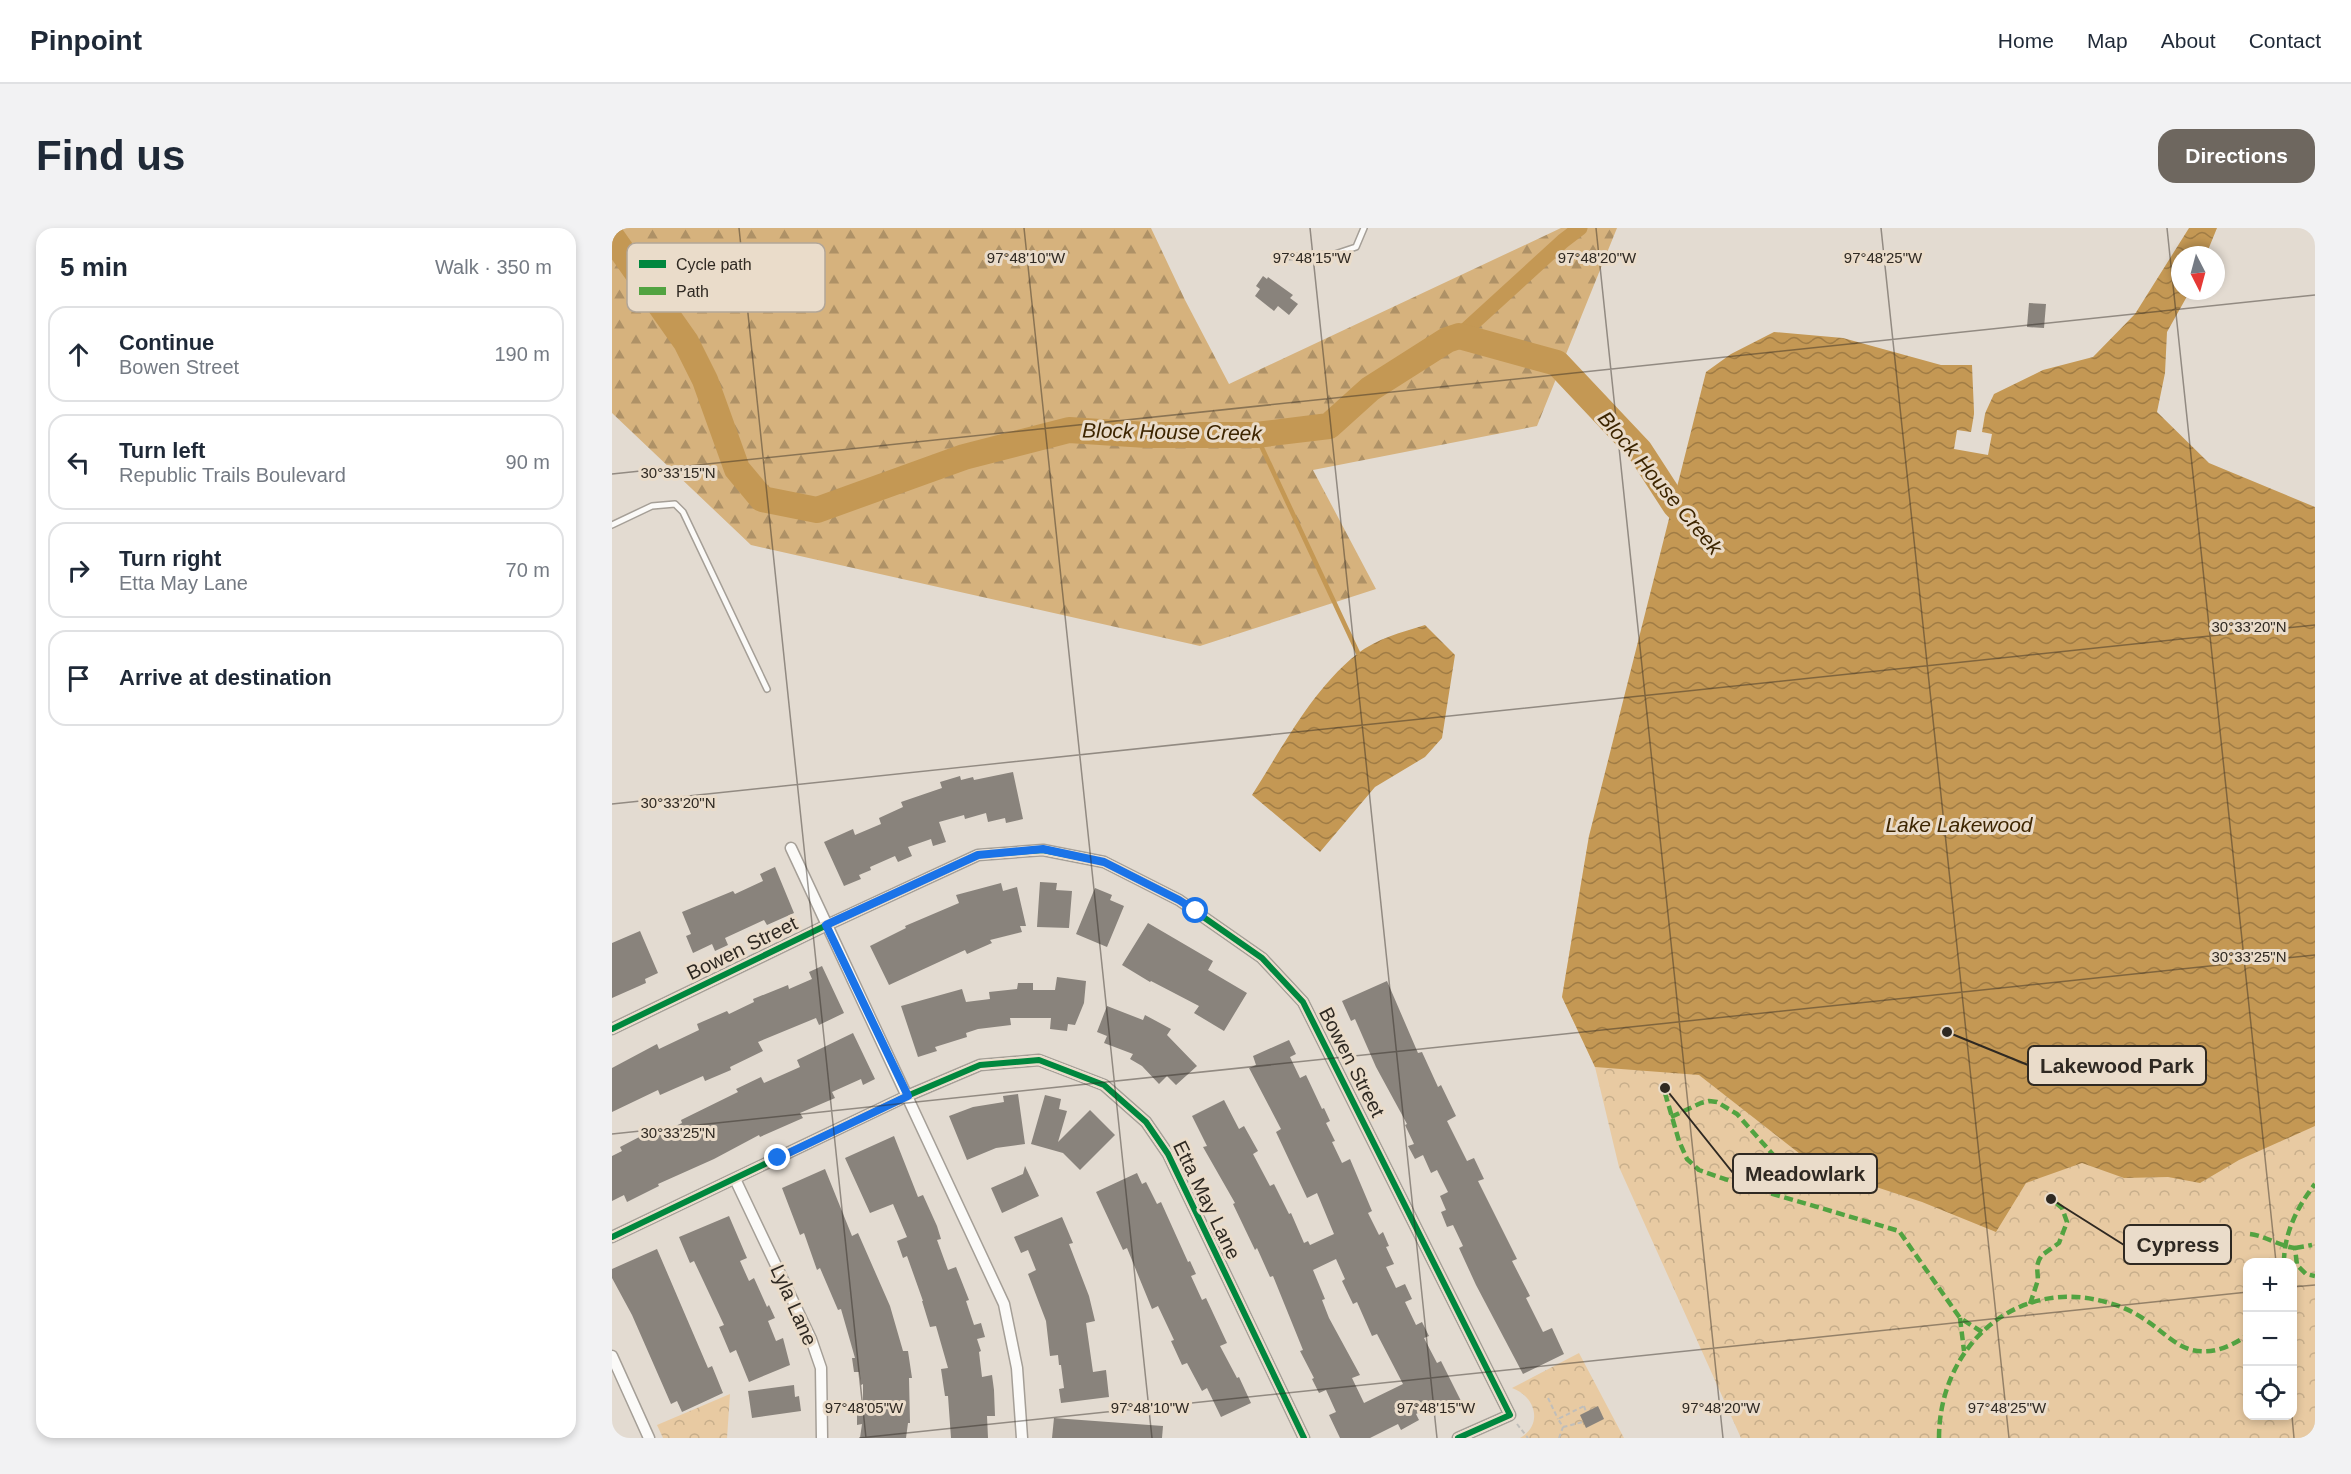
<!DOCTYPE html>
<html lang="en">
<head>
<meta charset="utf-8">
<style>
  body { margin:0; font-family:Helvetica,sans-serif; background:#f2f2f3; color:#1f2937 }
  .controls { position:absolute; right:18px; bottom:18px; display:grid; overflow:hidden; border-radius:12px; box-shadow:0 3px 9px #0003 }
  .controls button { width:54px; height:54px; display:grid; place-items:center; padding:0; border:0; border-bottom:2px solid #e0e1e3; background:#fff; color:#1f2937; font:30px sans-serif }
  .compass { position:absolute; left:1559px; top:18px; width:54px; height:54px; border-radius:50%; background:#fff; box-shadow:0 3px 9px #0003; rotate:174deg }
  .stop { position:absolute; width:18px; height:18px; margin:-14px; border:4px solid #1a73e8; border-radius:50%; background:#fff }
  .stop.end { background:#1a73e8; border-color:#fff; box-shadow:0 2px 6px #0008 }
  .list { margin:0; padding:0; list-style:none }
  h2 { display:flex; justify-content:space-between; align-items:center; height:78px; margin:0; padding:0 24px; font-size:26px }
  h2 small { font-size:20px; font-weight:400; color:#747a83 }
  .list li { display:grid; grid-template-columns:39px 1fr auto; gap:18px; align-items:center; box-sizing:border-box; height:96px; margin:0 12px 12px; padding:0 12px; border:2px solid #e0e1e3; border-radius:18px }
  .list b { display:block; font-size:22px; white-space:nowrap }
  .list p { margin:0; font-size:20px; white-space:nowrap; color:#747a83 }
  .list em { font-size:20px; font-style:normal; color:#747a83 }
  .icon { flex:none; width:33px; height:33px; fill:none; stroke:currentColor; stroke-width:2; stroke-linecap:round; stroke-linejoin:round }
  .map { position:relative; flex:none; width:1703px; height:1210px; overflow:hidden; border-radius:18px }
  header { display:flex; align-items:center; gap:36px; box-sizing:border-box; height:84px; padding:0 30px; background:#fff; border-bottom:2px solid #e0e1e3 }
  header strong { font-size:28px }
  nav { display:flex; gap:33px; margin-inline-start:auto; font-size:21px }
  .intro { display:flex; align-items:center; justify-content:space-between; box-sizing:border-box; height:144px; padding:0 36px }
  h1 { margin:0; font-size:42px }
  .button { padding:15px 27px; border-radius:18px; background:#6e675f; color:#fff; font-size:21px; font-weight:700 }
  main { display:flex; gap:36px; padding:0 36px }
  aside { flex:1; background:#fff; border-radius:18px; box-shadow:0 3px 9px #0003 }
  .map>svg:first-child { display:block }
  .forest { fill:url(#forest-firs) }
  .park { fill:url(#park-crowns); fill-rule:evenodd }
  .water { fill:url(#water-waves) }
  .pier { fill:#e3dbd1 }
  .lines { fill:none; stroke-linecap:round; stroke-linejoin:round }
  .stream { stroke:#c49854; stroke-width:4.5 }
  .canal { stroke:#c49854; stroke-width:15 }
  .river { stroke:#c49854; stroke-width:26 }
  .building { fill:#89837c; fill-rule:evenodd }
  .lane-casing { stroke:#a59f97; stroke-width:8 }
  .street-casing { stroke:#a59f97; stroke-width:13 }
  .path { stroke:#c0beba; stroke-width:2; stroke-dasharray:4.5 3; stroke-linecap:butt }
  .lane { stroke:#fbfaf8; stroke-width:5 }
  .street { stroke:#fbfaf8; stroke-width:10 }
  .quiet { stroke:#52a341; stroke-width:4.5; stroke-dasharray:9 4.5; stroke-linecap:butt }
  .cycleway-casing { stroke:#eadcca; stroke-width:10 }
  .cycleway { stroke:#00873e; stroke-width:6 }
  .route { stroke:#1a73e8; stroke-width:8 }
  .ticks { fill:none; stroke:#2f2922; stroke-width:1.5; stroke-opacity:0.45 }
  .labels { text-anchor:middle; stroke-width:6; stroke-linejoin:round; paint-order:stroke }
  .street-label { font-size:20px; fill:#2f2922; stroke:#eadcca }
  .water-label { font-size:21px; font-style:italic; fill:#3d2500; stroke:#eadcca }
  .key { fill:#eadcca; stroke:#b2a698; stroke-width:1.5 }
  .key-label { font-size:16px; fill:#2f2922 }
  .ticks-label { font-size:15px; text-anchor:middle; fill:#2f2922; stroke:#eadcca; stroke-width:6; stroke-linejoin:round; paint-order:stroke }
  .leader { fill:none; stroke:#2f2922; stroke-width:2 }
  .callout-dot { fill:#2f2922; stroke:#eadcca; stroke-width:2 }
  .callout { fill:#eadcca; stroke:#2f2922; stroke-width:2 }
  .callout-label { font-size:21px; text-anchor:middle; font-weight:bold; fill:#2f2922 }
</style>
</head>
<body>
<header>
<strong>Pinpoint</strong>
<nav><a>Home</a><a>Map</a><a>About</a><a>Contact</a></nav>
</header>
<div class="intro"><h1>Find us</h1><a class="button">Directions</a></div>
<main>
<aside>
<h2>5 min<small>Walk · 350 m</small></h2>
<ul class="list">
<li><svg class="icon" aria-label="ahead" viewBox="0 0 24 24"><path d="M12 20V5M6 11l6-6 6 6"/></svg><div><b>Continue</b><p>Bowen Street</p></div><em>190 m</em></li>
<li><svg class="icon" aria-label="left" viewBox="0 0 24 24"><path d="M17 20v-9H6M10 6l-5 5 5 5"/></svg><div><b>Turn left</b><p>Republic Trails Boulevard</p></div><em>90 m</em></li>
<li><svg class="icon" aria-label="right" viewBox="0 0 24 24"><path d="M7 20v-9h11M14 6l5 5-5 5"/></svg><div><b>Turn right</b><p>Etta May Lane</p></div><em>70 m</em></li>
<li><svg class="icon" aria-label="arrive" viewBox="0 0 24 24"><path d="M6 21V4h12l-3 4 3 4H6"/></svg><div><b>Arrive at destination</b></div></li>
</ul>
</aside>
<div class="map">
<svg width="1703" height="1210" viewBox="0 0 1703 1210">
  <defs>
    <pattern id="forest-firs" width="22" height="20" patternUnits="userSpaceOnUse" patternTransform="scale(1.5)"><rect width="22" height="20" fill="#d6b27d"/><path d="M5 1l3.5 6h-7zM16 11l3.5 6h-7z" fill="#ae9166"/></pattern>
    <pattern id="park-crowns" width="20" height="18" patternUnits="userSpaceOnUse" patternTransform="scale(1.5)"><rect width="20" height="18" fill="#e8caa2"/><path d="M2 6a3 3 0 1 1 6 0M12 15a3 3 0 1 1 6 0" fill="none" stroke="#c7ae8b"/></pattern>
    <pattern id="water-waves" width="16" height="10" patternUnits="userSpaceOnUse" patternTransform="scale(1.5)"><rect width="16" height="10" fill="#c49854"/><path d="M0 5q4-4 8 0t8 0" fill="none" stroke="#a07c45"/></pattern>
  </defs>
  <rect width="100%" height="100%" fill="#e3dbd1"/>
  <path class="forest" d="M 0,0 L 539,0 L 573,72 L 617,156 L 949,0 L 1005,0 L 925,198 L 701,242 L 764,361 L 588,418 L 139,317 L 0,185 Z"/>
  <g class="park">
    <path d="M 977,608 L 1703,617 L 1703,1210 L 1129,1210 L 1007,939 L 983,839 L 950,769 ZM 1636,1034 L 1680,1034 L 1680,1188 L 1636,1188 Z"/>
    <path d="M 967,1125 L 1012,1210 L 908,1210 C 932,1196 923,1168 900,1160 Z"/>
    <path d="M 118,1166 L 115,1210 L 51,1210 L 45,1197 Z"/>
  </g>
  <g class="water">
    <path d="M 1577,0 L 1605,0 L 1594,27 L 1568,27 L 1568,63 L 1578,63 L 1555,104 L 1553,145 L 1545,184 L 1597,235 L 1703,279 L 1703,898 L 1627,932 L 1588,955 L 1556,949 L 1512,950 L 1470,935 L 1414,955 L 1384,1004 L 1310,974 L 1206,940 L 1087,847 L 983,839 L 950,769 L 977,608 L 1094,144 L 1119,126 L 1162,104 L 1231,110 L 1329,137 L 1360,137 L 1363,207 L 1382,166 L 1431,142 L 1481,129 L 1523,86 Z"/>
    <path d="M 813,397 L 843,427 L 830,510 L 813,529 L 763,559 L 708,624 L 640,567 C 671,519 699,463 745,426 C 764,411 790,404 813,397 Z"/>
  </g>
  <path class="pier" d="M 1364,174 L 1365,196 L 1375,174 L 1370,204 L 1380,206 L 1376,227 L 1342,221 L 1345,202 L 1359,204 Z"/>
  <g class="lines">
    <path class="stream" d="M 644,207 L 746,425"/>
    <path class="canal" d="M 847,108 L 951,13 L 968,0"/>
    <path class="river" d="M 0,9 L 74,114 L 93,152 L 125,241 L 150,271 L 205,282 L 352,229 L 457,202 L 535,207 L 644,207 L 717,198 L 758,161 L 835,112 L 847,108 L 945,135 L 1028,223 L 1063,277 L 1083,298"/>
  </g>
  <g class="building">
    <path d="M 651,48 L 655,51 L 656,49 L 681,67 L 678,70 L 686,76 L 677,87 L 666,78 L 662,83 L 643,68 L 648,61 L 644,58 Z"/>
    <path d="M 1417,75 L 1434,76 L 1432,100 L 1415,99 Z"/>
    <path d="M 401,544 L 411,591 L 394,595 L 393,590 L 376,594 L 374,585 L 353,591 L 352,587 L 327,594 L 334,614 L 321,618 L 319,611 L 296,619 L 300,628 L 286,634 L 283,628 L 258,639 L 259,642 L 247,647 L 249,651 L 232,658 L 212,614 L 241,601 L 243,607 L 269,596 L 267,590 L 291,579 L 289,574 L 330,560 L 328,554 L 348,548 L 349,552 L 361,549 L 362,552 Z"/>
    <path d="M 163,639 L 182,685 L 155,697 L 152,692 L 113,710 L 116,717 L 103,723 L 100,716 L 81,725 L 74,708 L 79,706 L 70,684 L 121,663 L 123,666 L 151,653 L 148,646 Z"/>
    <path d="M 428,654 L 445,655 L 444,662 L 460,663 L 457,700 L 425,699 Z"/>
    <path d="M 389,655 L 391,663 L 405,659 L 414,698 L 408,698 L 410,704 L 378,712 L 380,715 L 355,726 L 353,722 L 277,757 L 258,718 L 294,700 L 293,698 L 347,675 L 344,667 Z"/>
    <path d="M 483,660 L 500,667 L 498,672 L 512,678 L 495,719 L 464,706 Z"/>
    <path d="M 536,695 L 601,733 L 596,742 L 635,765 L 612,803 L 582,785 L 587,778 L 539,753 L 538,754 L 510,737 Z"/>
    <path d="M 28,703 L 46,745 L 33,751 L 34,755 L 0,770 L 0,715 Z"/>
    <path d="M 210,738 L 232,785 L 207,797 L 204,790 L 146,814 L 151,823 L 118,839 L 119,842 L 93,853 L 91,848 L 48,867 L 46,862 L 0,884 L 0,840 L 45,816 L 47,821 L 87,802 L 85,796 L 115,783 L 117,786 L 142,774 L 141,771 L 176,757 L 177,761 L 200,751 L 197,744 Z"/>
    <path d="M 445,749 L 474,753 L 472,775 L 463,797 L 456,796 L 455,803 L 438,801 L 439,790 L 398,790 L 399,797 L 366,801 L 354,805 L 355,809 L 323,819 L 325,823 L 306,829 L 289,778 L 350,761 L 354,774 L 378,771 L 377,764 L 405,761 L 406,755 L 421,755 L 421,762 L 443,762 Z"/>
    <path d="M 775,753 L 806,825 L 810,824 L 826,859 L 829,857 L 844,888 L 835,893 L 855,933 L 862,930 L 872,951 L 866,953 L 905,1031 L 900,1033 L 918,1068 L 914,1070 L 931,1104 L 940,1100 L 952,1126 L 911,1146 L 864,1057 L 847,1020 L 851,1018 L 841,997 L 835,999 L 829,984 L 834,982 L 828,968 L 836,964 L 825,942 L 819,945 L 811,927 L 803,931 L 796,918 L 802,916 L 793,897 L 795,896 L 764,839 L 743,791 L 739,793 L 730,773 Z"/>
    <path d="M 495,778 L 531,792 L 533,787 L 559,801 L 555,807 L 585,838 L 564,857 L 555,848 L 547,856 L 530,838 L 518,831 L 521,826 L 492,815 L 495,808 L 485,804 Z"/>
    <path d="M 241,805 L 263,851 L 251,857 L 249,851 L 220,864 L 223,870 L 188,885 L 191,890 L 148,909 L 147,907 L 102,931 L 46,956 L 47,958 L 15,974 L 12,967 L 0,973 L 0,928 L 10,923 L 8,919 L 33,906 L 35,911 L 70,895 L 69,892 L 126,864 L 124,861 L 149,849 L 152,855 L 188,839 L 185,832 Z"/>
    <path d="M 677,812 L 684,826 L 678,829 L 688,850 L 694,847 L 710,881 L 712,880 L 718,893 L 714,895 L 723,913 L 720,914 L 730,935 L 738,931 L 760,983 L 756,985 L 767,1007 L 771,1004 L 777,1018 L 774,1019 L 782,1036 L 774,1039 L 784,1060 L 793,1056 L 800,1071 L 793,1074 L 804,1097 L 810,1094 L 817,1108 L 812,1110 L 825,1135 L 829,1133 L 849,1173 L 834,1181 L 830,1173 L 804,1186 L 807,1192 L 789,1202 L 786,1196 L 758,1210 L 728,1210 L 717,1187 L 724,1184 L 714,1162 L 707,1165 L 700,1151 L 702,1150 L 688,1123 L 691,1122 L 661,1048 L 658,1049 L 645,1020 L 643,1022 L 621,976 L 623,975 L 591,919 L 595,918 L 580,888 L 612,872 L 627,901 L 632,898 L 646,923 L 641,926 L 658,958 L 662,956 L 677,986 L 679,985 L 692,1015 L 696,1013 L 698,1017 L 722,1006 L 705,965 L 695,970 L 664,904 L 669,901 L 637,840 L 644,837 L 641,828 ZM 724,1031 L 733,1051 L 730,1053 L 741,1076 L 745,1074 L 760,1108 L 765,1106 L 791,1156 L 752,1175 L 740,1150 L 748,1147 L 717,1090 L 710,1072 L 713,1071 L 701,1042 Z"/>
    <path d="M 406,866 L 413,916 L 384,920 L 355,932 L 337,888 L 361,879 L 392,874 L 391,868 Z"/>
    <path d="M 433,867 L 449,871 L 447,881 L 455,883 L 446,914 L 478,882 L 503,907 L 468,942 L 451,925 L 419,916 Z"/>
    <path d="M 282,908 L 306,969 L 311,967 L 325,998 L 329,1011 L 325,1012 L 336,1042 L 344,1039 L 357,1072 L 354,1073 L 362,1097 L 369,1095 L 373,1109 L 365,1111 L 369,1123 L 367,1124 L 370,1149 L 380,1147 L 382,1162 L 383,1188 L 375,1188 L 376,1210 L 339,1210 L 336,1168 L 333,1168 L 329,1141 L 336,1140 L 324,1098 L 318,1099 L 310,1073 L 311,1073 L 295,1028 L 291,1030 L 285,1013 L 295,1009 L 281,976 L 258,985 L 233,930 Z"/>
    <path d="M 413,938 L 427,968 L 390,985 L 379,960 L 411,946 Z"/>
    <path d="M 213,941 L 240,1008 L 246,1005 L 278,1078 L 291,1123 L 296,1123 L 300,1150 L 297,1150 L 298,1195 L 296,1195 L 294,1210 L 248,1210 L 250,1196 L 245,1197 L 245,1180 L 251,1180 L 251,1156 L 249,1157 L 247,1144 L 242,1144 L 240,1130 L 243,1130 L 229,1081 L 226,1082 L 208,1040 L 205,1042 L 192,1005 L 188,1007 L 170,960 Z"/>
    <path d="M 525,945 L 530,956 L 534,954 L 545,976 L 549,974 L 576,1034 L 578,1033 L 584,1046 L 579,1048 L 590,1072 L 594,1070 L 615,1115 L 608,1118 L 625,1150 L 627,1149 L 639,1175 L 609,1189 L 595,1160 L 590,1163 L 575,1135 L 570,1137 L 559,1113 L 562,1112 L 546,1078 L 540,1081 L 515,1020 L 511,1022 L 484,964 Z"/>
    <path d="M 117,988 L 135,1030 L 128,1033 L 137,1053 L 142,1050 L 155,1079 L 157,1077 L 163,1090 L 156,1093 L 164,1113 L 171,1110 L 178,1137 L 137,1154 L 124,1122 L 118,1125 L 107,1099 L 112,1097 L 82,1033 L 78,1035 L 67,1009 Z"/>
    <path d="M 450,989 L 461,1015 L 457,1016 L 477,1068 L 483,1093 L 474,1095 L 481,1144 L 494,1142 L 497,1169 L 449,1175 L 447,1161 L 452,1160 L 449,1137 L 447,1137 L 446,1127 L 438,1128 L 434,1093 L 416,1046 L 424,1042 L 416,1022 L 409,1025 L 402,1009 Z"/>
    <path d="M 45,1021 L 96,1140 L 100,1138 L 111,1165 L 70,1184 L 65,1173 L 59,1176 L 20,1087 L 0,1050 L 0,1041 Z"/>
    <path d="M 182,1157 L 183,1169 L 187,1168 L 189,1183 L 140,1190 L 136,1163 Z"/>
    <path d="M 986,1178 L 992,1191 L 974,1200 L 968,1187 Z"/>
    <path d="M 442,1190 L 551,1198 L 550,1210 L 440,1210 Z"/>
  </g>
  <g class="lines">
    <defs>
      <g id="lane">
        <path d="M 668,29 L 723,26 L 744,19 L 752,0"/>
        <path d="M 0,297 L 40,278 L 63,276 L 71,284 L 155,461"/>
      </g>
      <g id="street">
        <path d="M 179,620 L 392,1076 L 405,1140 L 410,1210"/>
        <path d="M 0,801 L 215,697 L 366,627 L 431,622 L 492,634 L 567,672 L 650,730 L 691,774 L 898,1187 L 846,1210"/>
        <path d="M 123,951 L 199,1111 L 209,1140 L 210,1210"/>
        <path d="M 0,1009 L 295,868 L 368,837 L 427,832 L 492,857 L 534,894 L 556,926 L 692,1210"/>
        <path d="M 0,1128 L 37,1210"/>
      </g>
    </defs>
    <use href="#lane" class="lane-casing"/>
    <use href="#street" class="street-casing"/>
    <g class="path">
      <path d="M 936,1170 L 946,1191"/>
      <path d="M 972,1178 L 974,1184"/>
      <path d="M 905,1196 L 916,1210"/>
      <path d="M 951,1199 L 971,1194"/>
      <path d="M 947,1210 L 951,1199 L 946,1191 L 974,1177"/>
    </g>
    <use href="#lane" class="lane"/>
    <use href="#street" class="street"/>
    <g class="quiet">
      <path d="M 1053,865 L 1067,913 L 1075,931 L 1087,942 L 1127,956 L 1287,1003 L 1348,1090 L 1370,1104"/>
      <path d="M 1059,889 L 1089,875 L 1097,873 L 1105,874 L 1125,886 L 1172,939 L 1175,970"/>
      <path d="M 1638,1006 C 1654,1008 1667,1018 1683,1020 L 1685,1037 L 1694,1046 L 1703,1048"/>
      <path d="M 1683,1020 L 1700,1017"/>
      <path d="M 1672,1034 C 1672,1006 1685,979 1703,956"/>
      <path d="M 1418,1076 L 1426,1052 L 1425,1038 L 1427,1032 L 1430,1027 L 1447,1015 L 1455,994 L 1450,980 L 1443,974"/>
      <path d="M 1348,1090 L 1352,1123"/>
      <path d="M 1327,1210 C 1327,1118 1405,1047 1497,1075 C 1513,1079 1529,1088 1542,1098 C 1554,1107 1565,1118 1580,1122 C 1601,1127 1619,1118 1636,1107"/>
    </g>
    <defs>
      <g id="cycleway">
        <path d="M 0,801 L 215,697 L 366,627 L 431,622 L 492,634 L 567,672 L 650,730 L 691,774 L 898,1187 L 846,1210"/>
        <path d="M 0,1009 L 295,868 L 368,837 L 427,832 L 492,857 L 534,894 L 556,926 L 692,1210"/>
      </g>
    </defs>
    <use href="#cycleway" class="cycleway-casing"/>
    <use href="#cycleway" class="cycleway"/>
  </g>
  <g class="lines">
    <path class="route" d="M 166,930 L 296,868 L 214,697 L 366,627 L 431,621 L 492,634 L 567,672 L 584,683"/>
  </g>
  <path class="ticks" d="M 127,0 L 254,1210M 412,0 L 540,1210M 698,0 L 825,1210M 984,0 L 1111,1210M 1269,0 L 1397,1210M 1555,0 L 1664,1034M 0,246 L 1703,67M 0,576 L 1703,397M 0,906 L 1703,727M 1680,1059 L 1703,1057M 1680,1188 L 1682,1210M 247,1210 L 1636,1064"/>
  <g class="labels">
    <g class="street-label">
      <text transform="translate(130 720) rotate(-26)" y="7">Bowen Street</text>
      <text transform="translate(740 834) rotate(63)" y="7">Bowen Street</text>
      <text transform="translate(595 972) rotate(64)" y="7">Etta May Lane</text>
      <text transform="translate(182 1077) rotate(66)" y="7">Lyla Lane</text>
    </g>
    <g class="water-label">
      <text transform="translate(560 204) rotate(1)" y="7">Block House Creek</text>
      <text transform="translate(1048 255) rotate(50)" y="7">Block House Creek</text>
      <text x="1347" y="604">Lake Lakewood</text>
    </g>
  </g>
  <rect x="15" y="15" width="198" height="69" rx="9" class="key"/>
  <rect x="27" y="32" width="27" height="8" fill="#00873e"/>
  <rect x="27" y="59" width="27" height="8" fill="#52a341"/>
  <g class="key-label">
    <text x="64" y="42">Cycle path</text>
    <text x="64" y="69">Path</text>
  </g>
  <g class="ticks-label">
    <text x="414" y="35">97°48'10"W</text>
    <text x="700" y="35">97°48'15"W</text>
    <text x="985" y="35">97°48'20"W</text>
    <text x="1271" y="35">97°48'25"W</text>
    <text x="66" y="250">30°33'15"N</text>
    <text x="1637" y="404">30°33'20"N</text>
    <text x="66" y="580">30°33'20"N</text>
    <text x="1637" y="734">30°33'25"N</text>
    <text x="66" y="910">30°33'25"N</text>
    <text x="252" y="1185">97°48'05"W</text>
    <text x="538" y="1185">97°48'10"W</text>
    <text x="824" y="1185">97°48'15"W</text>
    <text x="1109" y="1185">97°48'20"W</text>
    <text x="1395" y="1185">97°48'25"W</text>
  </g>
  <path class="leader" d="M1335 804L1416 837M1053 860L1121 945M1439 971L1512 1017"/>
  <g class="callout-dot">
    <circle cx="1335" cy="804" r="6"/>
    <circle cx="1053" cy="860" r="6"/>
    <circle cx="1439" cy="971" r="6"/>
  </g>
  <g class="callout">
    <rect x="1416" y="818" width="178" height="39" rx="6"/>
    <rect x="1121" y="926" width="144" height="39" rx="6"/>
    <rect x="1512" y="997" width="107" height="39" rx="6"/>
  </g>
  <g class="callout-label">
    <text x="1505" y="845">Lakewood Park</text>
    <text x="1193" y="953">Meadowlark</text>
    <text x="1566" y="1024">Cypress</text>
  </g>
</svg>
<div class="controls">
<button>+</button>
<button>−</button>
<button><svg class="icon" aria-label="locate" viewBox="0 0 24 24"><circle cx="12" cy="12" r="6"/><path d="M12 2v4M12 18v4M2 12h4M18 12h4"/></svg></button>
</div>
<svg class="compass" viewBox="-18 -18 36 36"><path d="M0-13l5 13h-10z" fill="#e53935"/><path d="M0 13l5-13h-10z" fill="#747a83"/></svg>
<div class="stop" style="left:584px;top:683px"></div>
<div class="stop end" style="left:166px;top:930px"></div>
</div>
</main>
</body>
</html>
